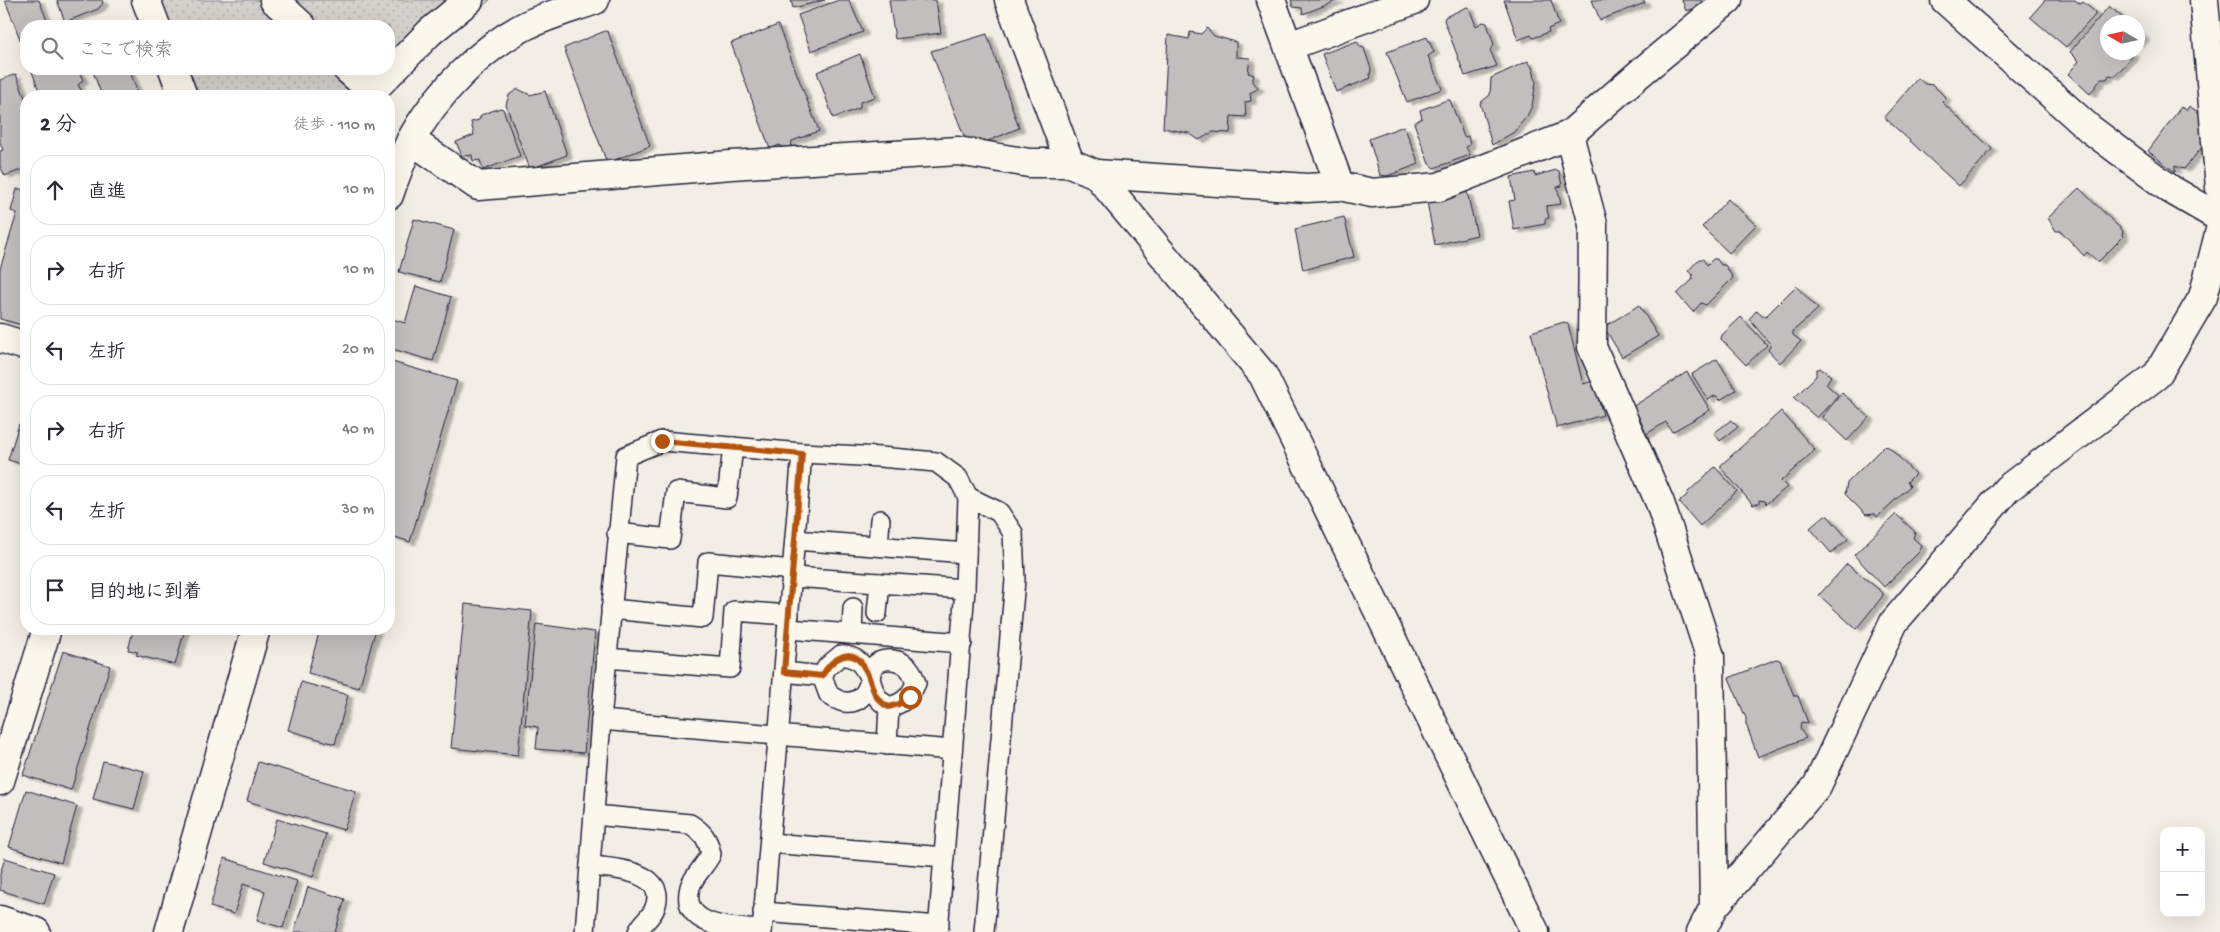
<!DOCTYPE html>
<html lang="ja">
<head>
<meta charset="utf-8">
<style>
  body { margin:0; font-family:"Gochi Hand","Klee One",sans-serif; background:#f2f2f3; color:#2b2b33 }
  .controls { position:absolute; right:15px; bottom:15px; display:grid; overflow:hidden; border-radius:10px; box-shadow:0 5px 20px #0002 }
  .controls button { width:45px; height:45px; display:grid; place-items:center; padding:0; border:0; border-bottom:1px solid #e1e1e2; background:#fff; color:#2b2b33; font:25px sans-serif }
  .compass { position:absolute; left:2100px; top:15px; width:45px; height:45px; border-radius:50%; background:#fff; box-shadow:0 5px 20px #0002; rotate:279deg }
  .stop { position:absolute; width:15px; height:15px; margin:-11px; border:4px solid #b45309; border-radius:50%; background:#fff }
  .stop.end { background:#b45309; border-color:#fff; box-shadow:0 1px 5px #0008 }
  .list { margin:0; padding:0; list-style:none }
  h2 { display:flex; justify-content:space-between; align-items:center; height:65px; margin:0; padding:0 20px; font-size:21px }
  h2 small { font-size:16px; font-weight:400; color:#7c7c81 }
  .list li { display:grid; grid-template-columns:32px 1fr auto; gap:15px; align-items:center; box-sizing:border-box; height:70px; margin:0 10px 10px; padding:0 10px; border:1px solid #e1e1e2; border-radius:20px }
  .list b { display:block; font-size:19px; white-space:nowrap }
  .list em { font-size:16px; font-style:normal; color:#7c7c81 }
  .icon { flex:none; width:28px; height:28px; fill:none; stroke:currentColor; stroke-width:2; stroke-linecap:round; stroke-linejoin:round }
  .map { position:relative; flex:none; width:2220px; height:932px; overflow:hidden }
  .search { position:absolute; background:#fff; box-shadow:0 5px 20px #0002; left:20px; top:20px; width:375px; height:55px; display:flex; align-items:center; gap:12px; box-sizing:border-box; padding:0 18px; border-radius:20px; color:#7c7c81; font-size:19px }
  .panel { position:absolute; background:#fff; box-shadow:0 5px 20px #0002; left:20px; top:90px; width:375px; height:545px; border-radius:20px }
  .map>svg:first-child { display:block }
  .park { fill:url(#park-dots); stroke:#7b7a84 }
  .building { fill:#c2bebe; stroke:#22223b; filter:url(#shadow) }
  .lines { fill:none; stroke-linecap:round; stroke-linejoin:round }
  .service-casing { stroke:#22223b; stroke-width:22 }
  .pedestrian-casing { stroke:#22223b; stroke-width:31 }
  .minor-casing { stroke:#22223b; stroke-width:31 }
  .tertiary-casing { stroke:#22223b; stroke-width:31 }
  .service { stroke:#fbf7ec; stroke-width:19 }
  .pedestrian { stroke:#fbf7ec; stroke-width:28 }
  .minor { stroke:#fbf7ec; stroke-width:28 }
  .tertiary { stroke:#fbf7ec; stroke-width:28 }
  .route { stroke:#b45309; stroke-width:6 }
</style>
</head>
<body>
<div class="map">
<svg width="2220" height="932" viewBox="0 0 2220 932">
  <defs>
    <pattern id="park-dots" width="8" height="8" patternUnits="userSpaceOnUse" patternTransform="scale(1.25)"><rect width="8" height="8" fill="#d4d1cc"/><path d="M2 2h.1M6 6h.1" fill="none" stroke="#b6b3b0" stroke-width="1.8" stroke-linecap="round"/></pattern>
    <filter id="shadow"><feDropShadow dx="5.5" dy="3" stdDeviation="1" flood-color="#0004"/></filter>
  </defs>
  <rect width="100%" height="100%" fill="#f2eee5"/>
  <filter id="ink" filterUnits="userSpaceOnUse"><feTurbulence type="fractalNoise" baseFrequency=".02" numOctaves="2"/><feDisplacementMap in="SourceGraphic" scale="10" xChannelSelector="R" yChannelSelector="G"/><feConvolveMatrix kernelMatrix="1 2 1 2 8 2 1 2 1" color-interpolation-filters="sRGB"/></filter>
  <g filter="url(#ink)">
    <path class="park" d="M 159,0 L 490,0 L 384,92 L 381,96 L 196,96 L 185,69 L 389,69 L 389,26 L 169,26 Z"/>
    <g class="building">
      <path d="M 5,0 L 39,0 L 49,26 L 26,26 L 25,52 Z"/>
      <path d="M 57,0 L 102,0 L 103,3 L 98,9 L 65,22 Z"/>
      <path d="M 791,0 L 825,0 L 793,8 Z"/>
      <path d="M 839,0 L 849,0 L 863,32 L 811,51 L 798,15 Z"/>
      <path d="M 889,0 L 936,0 L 941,33 L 895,39 Z"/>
      <path d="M 1291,0 L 1339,0 L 1303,14 L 1302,8 L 1293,7 Z"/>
      <path d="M 1504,0 L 1551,0 L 1559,24 L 1548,29 L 1549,32 L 1533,38 L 1531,35 L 1518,40 Z"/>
      <path d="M 1592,0 L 1643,0 L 1645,3 L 1600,20 Z"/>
      <path d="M 1682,0 L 1701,0 L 1703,6 L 1686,11 Z"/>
      <path d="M 2045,0 L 2075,0 L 2081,4 L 2083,2 L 2095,12 L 2095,15 L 2066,47 L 2030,17 Z"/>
      <path d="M 2109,6 L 2128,22 L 2108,22 L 2108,52 L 2132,52 L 2132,57 L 2115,76 L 2109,75 L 2107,79 L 2101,79 L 2090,94 L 2068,74 L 2079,61 L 2070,52 Z"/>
      <path d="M 1467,7 L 1469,8 L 1476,26 L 1483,22 L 1487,23 L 1494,45 L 1490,50 L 1497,66 L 1465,76 L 1444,20 L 1445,17 Z"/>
      <path d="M 778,25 L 819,131 L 792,141 L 791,146 L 785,148 L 779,145 L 770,149 L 731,43 Z"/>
      <path d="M 1207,28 L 1214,36 L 1236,42 L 1236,57 L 1250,58 L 1248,73 L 1254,75 L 1252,82 L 1259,88 L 1250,93 L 1251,101 L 1245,102 L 1246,117 L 1231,116 L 1230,133 L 1213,132 L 1199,140 L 1189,133 L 1163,128 L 1168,35 L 1189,39 L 1190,32 L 1201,34 Z"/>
      <path d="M 605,31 L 608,32 L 650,146 L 607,163 L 564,48 Z"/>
      <path d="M 2138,31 L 2144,37 L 2138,44 Z"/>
      <path d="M 987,34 L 1019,128 L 969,149 L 931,51 Z"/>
      <path d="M 1427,37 L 1434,52 L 1428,56 L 1442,89 L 1407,102 L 1387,52 Z"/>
      <path d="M 1357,41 L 1360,47 L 1364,48 L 1371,69 L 1370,75 L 1371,78 L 1336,92 L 1322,54 Z"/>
      <path d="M 860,54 L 875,97 L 860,102 L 860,108 L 833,118 L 817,72 Z"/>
      <path d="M 1528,61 L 1533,69 L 1536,82 L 1532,106 L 1527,116 L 1514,132 L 1492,145 L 1480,103 L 1490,95 L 1491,78 Z"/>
      <path d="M 31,69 L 78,69 L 83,80 L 78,85 L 85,96 L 41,96 Z"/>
      <path d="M 92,69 L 129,69 L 137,91 L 124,96 L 102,96 Z"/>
      <path d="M 16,74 L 26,101 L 26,168 L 5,176 L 0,166 L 0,151 L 3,150 L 0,143 L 0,80 Z"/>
      <path d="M 1918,78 L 1925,84 L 1933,85 L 1946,98 L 1942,102 L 1992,149 L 1959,186 L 1884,117 Z"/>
      <path d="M 518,89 L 530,95 L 545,91 L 567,155 L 530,169 L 506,105 L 509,95 Z"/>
      <path d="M 1447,100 L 1450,100 L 1464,137 L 1468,136 L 1470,145 L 1466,147 L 1470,155 L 1434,168 L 1429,164 L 1414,123 L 1422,118 L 1420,110 Z"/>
      <path d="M 2189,106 L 2207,118 L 2213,134 L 2184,169 L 2175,166 L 2175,172 L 2148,151 L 2181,107 L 2187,110 Z"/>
      <path d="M 500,108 L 503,109 L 520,156 L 483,170 L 480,160 L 473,161 L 472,155 L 462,156 L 456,142 L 474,135 L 471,122 L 479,120 L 481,115 Z"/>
      <path d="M 1404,126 L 1419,164 L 1387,176 L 1380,175 L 1369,139 Z"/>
      <path d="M 1556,170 L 1559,171 L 1562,186 L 1557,187 L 1561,204 L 1546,206 L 1549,218 L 1545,219 L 1545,224 L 1514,230 L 1509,201 L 1515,200 L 1511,177 L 1534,172 L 1535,176 Z"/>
      <path d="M 26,183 L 26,326 L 0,319 L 0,269 L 17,213 L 11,211 L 17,189 L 23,189 Z"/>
      <path d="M 2079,188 L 2123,231 L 2122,235 L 2124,236 L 2099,261 L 2097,261 L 2087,252 L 2084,256 L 2061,231 L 2056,231 L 2048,218 Z"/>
      <path d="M 1467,192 L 1477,235 L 1435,245 L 1427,202 Z"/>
      <path d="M 1728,199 L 1756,225 L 1729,253 L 1702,227 Z"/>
      <path d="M 1344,217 L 1354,257 L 1303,270 L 1295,229 Z"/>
      <path d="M 414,219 L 454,230 L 440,282 L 399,272 Z"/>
      <path d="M 1699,259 L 1703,259 L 1707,265 L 1713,259 L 1717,259 L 1721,265 L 1725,265 L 1733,278 L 1706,305 L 1701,303 L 1693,312 L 1677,294 L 1692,280 L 1693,275 L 1688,271 Z"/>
      <path d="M 416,286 L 451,297 L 433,361 L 389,348 L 389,318 L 405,323 Z"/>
      <path d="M 1796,286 L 1818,309 L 1793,331 L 1793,335 L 1801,341 L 1780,363 L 1768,350 L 1771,345 L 1749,319 L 1757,310 L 1763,316 L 1766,316 Z"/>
      <path d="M 1639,305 L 1658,336 L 1622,357 L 1604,327 Z"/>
      <path d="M 1741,317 L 1767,345 L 1746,365 L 1721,339 L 1722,335 Z"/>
      <path d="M 1564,322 L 1568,324 L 1583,384 L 1593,381 L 1603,415 L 1557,428 L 1531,332 Z"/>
      <path d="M 1717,359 L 1736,390 L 1720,400 L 1717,396 L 1714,396 L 1708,400 L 1692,374 Z"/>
      <path d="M 389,361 L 457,381 L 410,542 L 389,535 Z"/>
      <path d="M 1820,368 L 1831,376 L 1826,384 L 1838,395 L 1817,418 L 1794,398 L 1816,376 L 1816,370 Z"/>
      <path d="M 1687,372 L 1710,410 L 1672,432 L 1666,422 L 1643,436 L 1626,411 Z"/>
      <path d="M 1842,393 L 1869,417 L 1847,441 L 1822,417 Z"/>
      <path d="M 1781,411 L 1815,450 L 1781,481 L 1787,487 L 1766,504 L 1765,501 L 1759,500 L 1759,503 L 1753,505 L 1721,468 L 1721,465 Z"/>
      <path d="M 1731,420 L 1738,427 L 1720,441 L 1714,433 Z"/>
      <path d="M 19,424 L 26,426 L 26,465 L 8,460 Z"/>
      <path d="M 1884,446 L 1889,447 L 1915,474 L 1907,482 L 1910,486 L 1877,517 L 1875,514 L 1866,515 L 1845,494 L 1847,483 Z"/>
      <path d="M 1715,467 L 1737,491 L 1700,526 L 1679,502 L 1687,495 L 1688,492 Z"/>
      <path d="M 1896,514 L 1915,532 L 1913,538 L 1922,546 L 1919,552 L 1884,587 L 1854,555 Z"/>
      <path d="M 1825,515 L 1828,516 L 1848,539 L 1831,553 L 1810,528 Z"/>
      <path d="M 1847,564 L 1883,593 L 1882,597 L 1856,629 L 1819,595 Z"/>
      <path d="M 465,604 L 532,611 L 518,755 L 451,748 Z"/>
      <path d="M 536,624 L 595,632 L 584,753 L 536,749 L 538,727 L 525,725 Z"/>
      <path d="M 140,629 L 185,629 L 175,665 L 136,655 L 138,652 L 128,650 L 133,631 L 139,632 Z"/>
      <path d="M 320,629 L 376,629 L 359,688 L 308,673 Z"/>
      <path d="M 63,651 L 110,666 L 71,790 L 23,775 Z"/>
      <path d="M 1776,659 L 1780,660 L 1794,696 L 1798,696 L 1808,723 L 1801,722 L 1800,729 L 1806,738 L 1758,757 L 1746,724 L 1746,718 L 1729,678 Z"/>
      <path d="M 301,682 L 348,695 L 335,744 L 288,730 Z"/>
      <path d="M 103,761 L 144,771 L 134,809 L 93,799 Z"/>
      <path d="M 258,762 L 356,791 L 344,830 L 247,801 Z"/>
      <path d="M 26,790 L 77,806 L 61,863 L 9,847 Z"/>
      <path d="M 277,819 L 326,834 L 313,877 L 264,862 Z"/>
      <path d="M 5,858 L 54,873 L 44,904 L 0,890 L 0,874 Z"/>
      <path d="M 224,858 L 297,881 L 283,928 L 257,920 L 265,891 L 243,884 L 234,914 L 210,907 Z"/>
      <path d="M 308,887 L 345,899 L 335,932 L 294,932 Z"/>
    </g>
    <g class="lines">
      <defs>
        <g id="service">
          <path d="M 968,497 L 999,512 L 1013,533 L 1015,580 L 984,932"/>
          <path d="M 617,533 L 670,539 L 676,492 L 727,498 L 733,447"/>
          <path d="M 795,540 L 966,553"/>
          <path d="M 878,546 L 880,520"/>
          <path d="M 793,577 L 965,589"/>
          <path d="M 611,609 L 703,618 L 708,562 L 793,570"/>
          <path d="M 877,613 L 880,583"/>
          <path d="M 788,629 L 962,643"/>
          <path d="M 852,634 L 853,608"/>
          <path d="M 606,658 L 730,668 L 734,611 L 789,615"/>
          <path d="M 784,672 L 822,676 L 829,695 C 833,697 840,702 845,702 C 860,704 868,691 870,679 C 874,692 876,700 889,707 C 904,703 910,697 916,683 C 914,679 913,674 911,671 C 903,659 883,655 873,667 C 871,670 871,675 870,679"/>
          <path d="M 822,676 L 827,667 L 841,655 C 858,657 863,664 870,679"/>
          <path d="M 601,720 L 952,750"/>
          <path d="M 887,745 L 889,707"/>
          <path d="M 594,815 L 690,824 C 703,832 708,839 711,854 C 706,865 694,875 690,887 C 679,929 736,928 762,930"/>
          <path d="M 770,843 L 944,857"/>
          <path d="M 590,866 C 613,868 671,871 654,910 C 650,918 642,923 638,932"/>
          <path d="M 763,912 L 939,926"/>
          <path d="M 585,932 L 601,720 L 626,456 L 662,441 L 802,453 L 880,457 L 936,462 L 958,478 L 968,497 L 965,589 L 938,932"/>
          <path d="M 762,932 L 802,453"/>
        </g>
        <g id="pedestrian">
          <path d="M 274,0 L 302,26"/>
          <path d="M 347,69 L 372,91 L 430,32 L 469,0"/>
        </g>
        <g id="minor">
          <path d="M 146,0 L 156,26"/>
          <path d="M 1945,0 L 2090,129 L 2170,189 L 2220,218"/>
          <path d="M 2204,0 L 2220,188"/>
          <path d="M 1289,46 L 1414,0"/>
          <path d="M 173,69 L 183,96"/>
          <path d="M 411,140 L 478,186 L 731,165 L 958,151 L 1029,163 L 1070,163 L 1096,174 L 1263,375 L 1535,932"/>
          <path d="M 1096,174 L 1307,188 L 1340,186 L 1271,0"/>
          <path d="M 1340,186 L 1372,193 L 1439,187 L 1569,135"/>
          <path d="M 0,338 L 26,346"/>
          <path d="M 0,781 L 47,629"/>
          <path d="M 1714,907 L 1817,786 L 1894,622 L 2007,489 L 2157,375 L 2203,297 L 2220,230"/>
          <path d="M 0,920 L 36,932"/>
          <path d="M 1701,932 L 1714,907 L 1710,656 L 1660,503 L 1592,347 L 1593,224 L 1569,135 L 1639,74 L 1728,0"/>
        </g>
        <g id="tertiary">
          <path d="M 1009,0 L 1070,163"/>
          <path d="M 389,195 C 395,177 402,159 410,142 C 434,96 481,48 527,25 C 549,15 573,8 595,0"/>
          <path d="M 169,932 L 256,629"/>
        </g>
      </defs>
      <use href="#service" class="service-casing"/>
      <use href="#pedestrian" class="pedestrian-casing"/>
      <use href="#minor" class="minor-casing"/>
      <use href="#tertiary" class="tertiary-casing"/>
      <use href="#service" class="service"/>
      <use href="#pedestrian" class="pedestrian"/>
      <use href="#minor" class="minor"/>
      <use href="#tertiary" class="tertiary"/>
    </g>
  </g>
  <g class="lines" filter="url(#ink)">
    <path class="route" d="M 662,441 L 802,454 L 784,672 L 822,676 C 832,658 853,644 865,669 C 870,677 871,686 875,694 C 878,701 883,704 889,707 L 899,704 L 910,697"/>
  </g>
</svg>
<div class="controls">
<button>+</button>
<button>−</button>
</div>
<svg class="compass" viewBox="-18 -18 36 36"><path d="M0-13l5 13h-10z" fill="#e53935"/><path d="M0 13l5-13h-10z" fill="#7c7c81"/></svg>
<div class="stop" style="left:910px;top:697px"></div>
<div class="stop end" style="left:662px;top:441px"></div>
<div class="search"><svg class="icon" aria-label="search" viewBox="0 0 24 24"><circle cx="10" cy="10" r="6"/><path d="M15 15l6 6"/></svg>ここで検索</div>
<section class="panel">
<h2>2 分<small>徒歩 · 110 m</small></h2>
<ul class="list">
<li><svg class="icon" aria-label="ahead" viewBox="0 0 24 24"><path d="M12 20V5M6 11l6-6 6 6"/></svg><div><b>直進</b></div><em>10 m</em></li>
<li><svg class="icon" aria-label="right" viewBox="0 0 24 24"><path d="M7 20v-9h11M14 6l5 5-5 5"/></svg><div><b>右折</b></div><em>10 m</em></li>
<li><svg class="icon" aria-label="left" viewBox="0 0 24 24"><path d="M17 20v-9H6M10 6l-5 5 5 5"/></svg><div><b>左折</b></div><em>20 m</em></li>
<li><svg class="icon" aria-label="right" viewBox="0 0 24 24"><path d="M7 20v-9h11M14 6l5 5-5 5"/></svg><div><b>右折</b></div><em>40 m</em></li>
<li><svg class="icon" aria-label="left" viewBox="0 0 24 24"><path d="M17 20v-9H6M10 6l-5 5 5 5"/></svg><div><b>左折</b></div><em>30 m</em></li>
<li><svg class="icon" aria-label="arrive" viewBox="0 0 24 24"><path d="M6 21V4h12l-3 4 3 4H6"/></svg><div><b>目的地に到着</b></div></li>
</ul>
</section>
</div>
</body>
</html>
